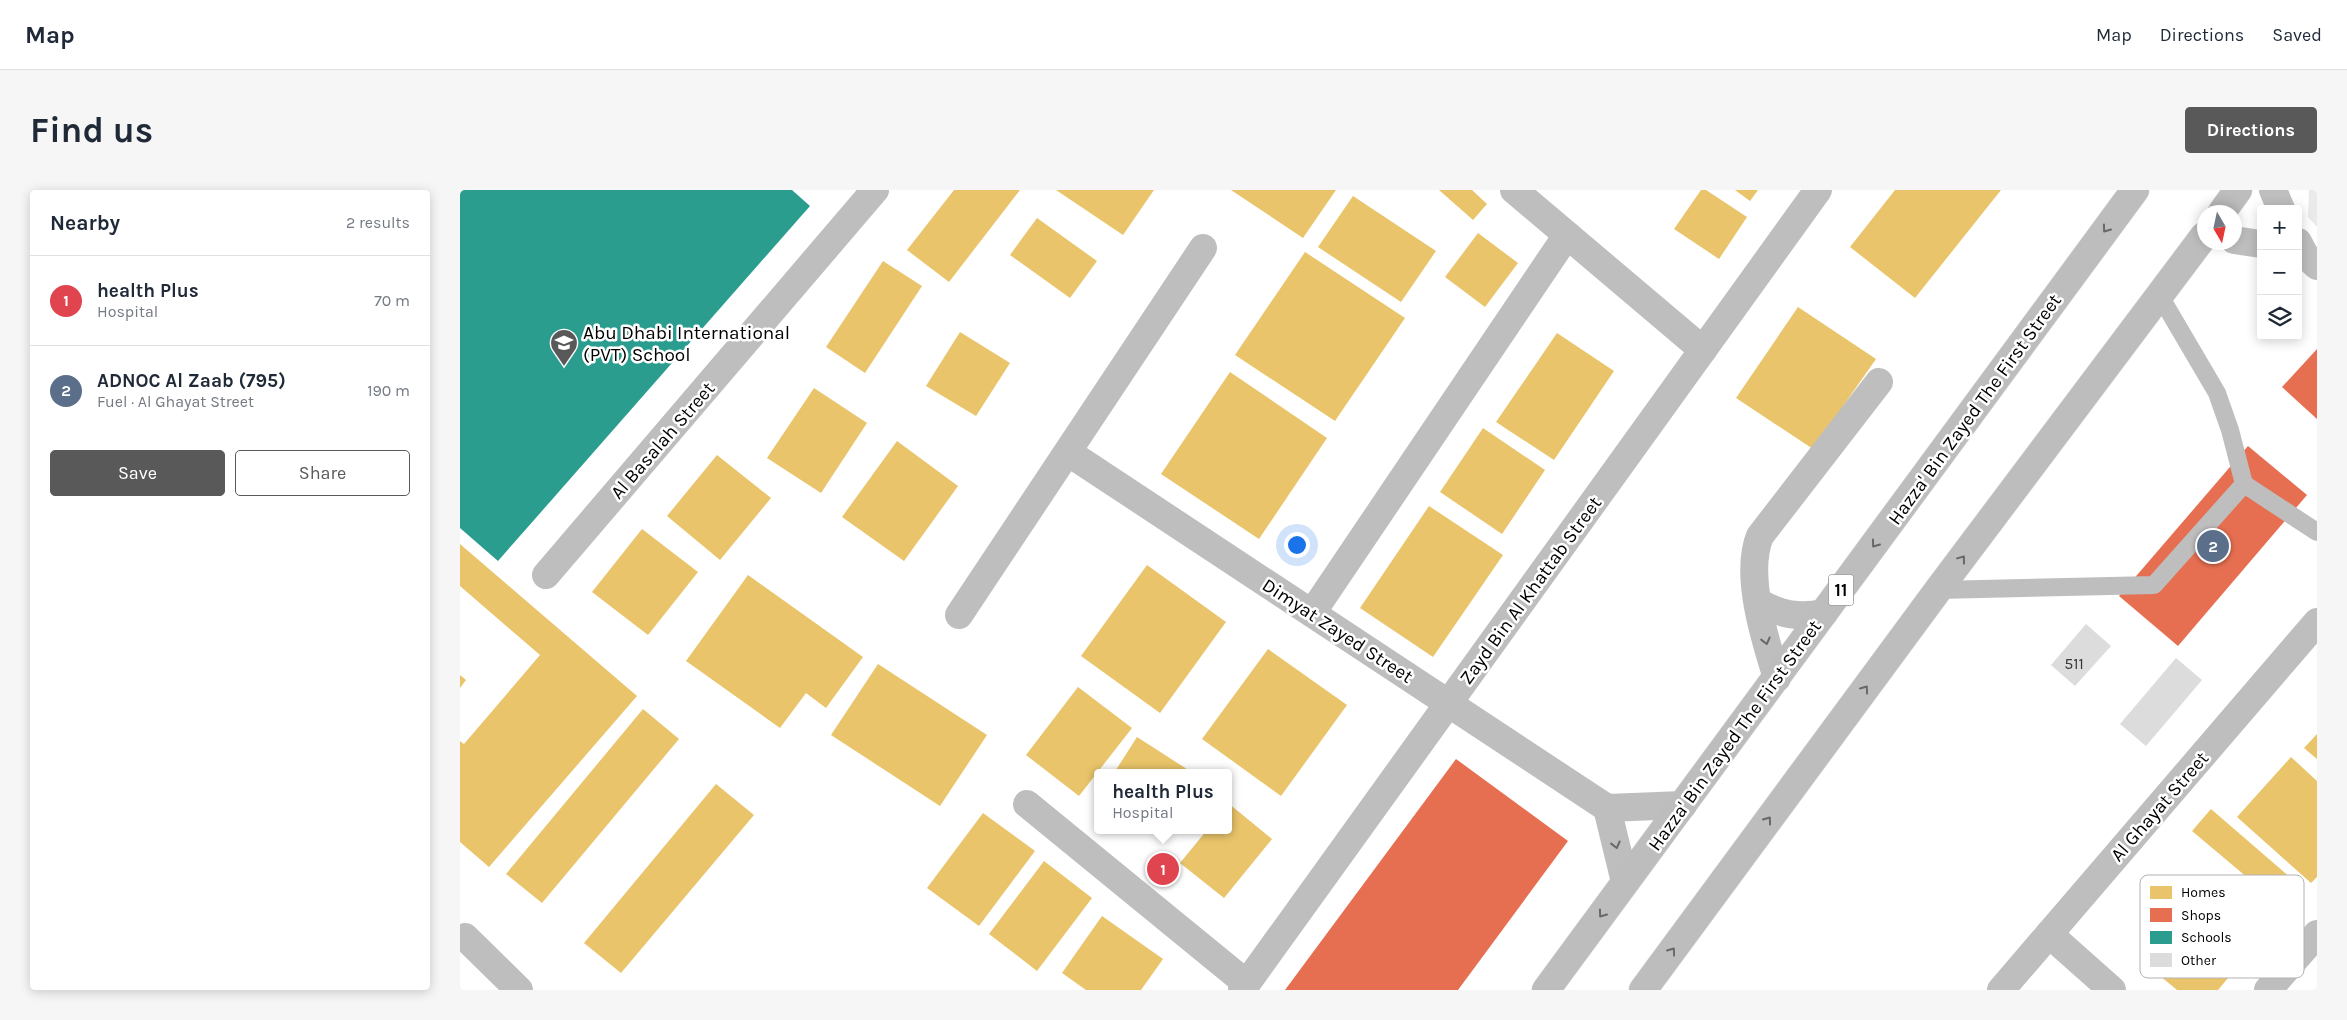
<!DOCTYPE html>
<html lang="en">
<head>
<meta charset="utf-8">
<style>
  body { margin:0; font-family:Karla,sans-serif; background:#f6f6f7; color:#1f2937 }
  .controls { position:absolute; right:15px; top:15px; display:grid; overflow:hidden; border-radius:5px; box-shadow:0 2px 12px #0003 }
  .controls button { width:45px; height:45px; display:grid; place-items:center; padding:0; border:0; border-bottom:1px solid #e0e1e3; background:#fff; color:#1f2937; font:25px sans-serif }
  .compass { position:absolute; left:1737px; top:15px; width:45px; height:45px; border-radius:50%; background:#fff; box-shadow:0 2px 12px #0003; rotate:171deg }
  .you { position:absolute; left:836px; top:354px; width:18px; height:18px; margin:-12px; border:4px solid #fff; border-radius:50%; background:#1a73e8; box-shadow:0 0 0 8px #1a73e833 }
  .badge { display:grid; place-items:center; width:32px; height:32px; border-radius:50%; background:#595959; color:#fff; font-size:16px; font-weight:700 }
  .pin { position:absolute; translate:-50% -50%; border:2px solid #fff; box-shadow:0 1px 5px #0006 }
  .popup { position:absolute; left:634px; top:579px; width:138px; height:65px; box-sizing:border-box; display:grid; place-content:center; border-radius:5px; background:#fff; filter:drop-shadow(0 1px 4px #0005); font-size:16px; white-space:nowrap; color:#747a83 }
  .popup b { font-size:19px; color:#1f2937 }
  .popup::after { content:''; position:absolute; left:50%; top:100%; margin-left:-10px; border:10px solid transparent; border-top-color:#fff }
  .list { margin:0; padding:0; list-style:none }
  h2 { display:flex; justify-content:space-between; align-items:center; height:65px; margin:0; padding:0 20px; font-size:21px }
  h2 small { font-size:16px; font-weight:400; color:#747a83 }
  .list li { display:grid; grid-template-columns:32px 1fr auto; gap:15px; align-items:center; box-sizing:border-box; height:90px; padding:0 20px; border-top:1px solid #e0e1e3 }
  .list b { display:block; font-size:19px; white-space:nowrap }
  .list p { margin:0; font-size:16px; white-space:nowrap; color:#747a83 }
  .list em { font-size:16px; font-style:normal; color:#747a83 }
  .actions { display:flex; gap:10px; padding:15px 20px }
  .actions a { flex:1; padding:11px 0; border:1px solid #595959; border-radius:5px; text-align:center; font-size:18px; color:#595959 }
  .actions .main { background:#595959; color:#fff }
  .icon { flex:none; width:28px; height:28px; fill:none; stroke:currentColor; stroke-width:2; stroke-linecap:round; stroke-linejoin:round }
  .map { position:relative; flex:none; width:1857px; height:800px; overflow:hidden; border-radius:5px }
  header { display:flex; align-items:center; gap:30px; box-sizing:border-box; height:70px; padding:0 25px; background:#fff; border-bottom:1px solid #e0e1e3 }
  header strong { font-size:24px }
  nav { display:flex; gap:28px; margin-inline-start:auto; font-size:18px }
  .intro { display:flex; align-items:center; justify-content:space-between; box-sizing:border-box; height:120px; padding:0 30px }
  h1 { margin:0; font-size:35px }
  .button { padding:12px 22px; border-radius:5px; background:#595959; color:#fff; font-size:18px; font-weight:700 }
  main { display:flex; gap:30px; padding:0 30px }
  aside { flex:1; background:#fff; border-radius:5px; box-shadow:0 2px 12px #0003 }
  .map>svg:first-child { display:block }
  .green { fill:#eaeaea }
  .homes { fill:#e9c46a }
  .shops { fill:#e76f51 }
  .schools { fill:#2a9d8f }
  .building { fill:#dcdcdc }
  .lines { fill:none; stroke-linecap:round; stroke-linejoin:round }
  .primary-casing { stroke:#dbdbdb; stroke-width:29 }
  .service { stroke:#bebebe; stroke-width:18 }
  .minor { stroke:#bebebe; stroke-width:28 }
  .primary { stroke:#bdbdbd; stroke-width:28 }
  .oneway { stroke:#686868 }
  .labels { text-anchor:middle; stroke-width:5; stroke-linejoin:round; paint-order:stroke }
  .number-label { font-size:16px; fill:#373737 }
  .shield { fill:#fff; stroke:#4c4c4c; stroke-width:1 }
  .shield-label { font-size:18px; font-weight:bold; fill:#000 }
  .poi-label { font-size:19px; fill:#000; stroke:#fff; text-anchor:start }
  .street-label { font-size:19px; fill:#000; stroke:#fff }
  .key { fill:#fff; stroke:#b2b2b2; stroke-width:1 }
  .key-label { font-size:14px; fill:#000 }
</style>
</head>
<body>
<header>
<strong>Map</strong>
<nav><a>Map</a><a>Directions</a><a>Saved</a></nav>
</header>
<div class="intro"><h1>Find us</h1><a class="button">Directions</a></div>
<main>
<aside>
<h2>Nearby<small>2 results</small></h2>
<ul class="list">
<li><span class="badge" style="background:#e0444e">1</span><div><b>health Plus</b><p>Hospital</p></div><em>70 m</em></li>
<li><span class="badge" style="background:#5c6f8a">2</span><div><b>ADNOC Al Zaab (795)</b><p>Fuel · Al Ghayat Street</p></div><em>190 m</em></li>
</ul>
<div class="actions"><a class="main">Save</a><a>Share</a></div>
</aside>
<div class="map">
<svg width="1857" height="800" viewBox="0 0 1857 800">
  <rect width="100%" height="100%" fill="#fff"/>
  <path class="green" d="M 1849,0 L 1857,0 L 1857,37 L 1848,27 Z"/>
  <g class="homes">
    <path d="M 494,0 L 560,0 L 489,92 L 447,60 Z"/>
    <path d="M 596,0 L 694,0 L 663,45 Z"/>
    <path d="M 771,0 L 876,0 L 843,48 Z"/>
    <path d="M 979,0 L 1012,0 L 1027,14 L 1013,30 Z"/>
    <path d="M 1241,0 L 1246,0 L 1287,27 L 1259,69 L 1214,39 Z"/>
    <path d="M 1275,0 L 1298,0 L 1290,11 Z"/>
    <path d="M 1435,0 L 1541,0 L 1455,108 L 1390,57 Z"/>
    <path d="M 893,6 L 976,61 L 941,112 L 858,57 Z"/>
    <path d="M 577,28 L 637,71 L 610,108 L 550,65 Z"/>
    <path d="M 1018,43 L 1058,73 L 1025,117 L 985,87 Z"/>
    <path d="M 845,62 L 945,128 L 875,231 L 775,165 Z"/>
    <path d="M 423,71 L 462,96 L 405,183 L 366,157 Z"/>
    <path d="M 1338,117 L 1416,169 L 1353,259 L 1276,208 Z"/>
    <path d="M 500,142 L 550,173 L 516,226 L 466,196 Z"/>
    <path d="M 1097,143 L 1154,181 L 1094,270 L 1036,232 Z"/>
    <path d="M 770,182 L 867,248 L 799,349 L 701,284 Z"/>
    <path d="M 354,198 L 407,233 L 361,303 L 307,268 Z"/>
    <path d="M 1023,238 L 1085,280 L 1042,344 L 980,302 Z"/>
    <path d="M 437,251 L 498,296 L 444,371 L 382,327 Z"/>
    <path d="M 257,265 L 311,308 L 260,370 L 207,326 Z"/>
    <path d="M 969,316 L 1043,365 L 973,467 L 900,418 Z"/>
    <path d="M 182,339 L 238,382 L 188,445 L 132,402 Z"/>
    <path d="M 0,354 L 177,506 L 29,677 L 0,652 L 0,551 L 4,554 L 80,465 L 0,396 Z"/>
    <path d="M 687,375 L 766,432 L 700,523 L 621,466 Z"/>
    <path d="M 288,385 L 403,467 L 366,518 L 346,503 L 320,538 L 226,471 Z"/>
    <path d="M 808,459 L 887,515 L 821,606 L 742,549 Z"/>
    <path d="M 418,474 L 527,545 L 480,616 L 371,545 Z"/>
    <path d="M 0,485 L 6,490 L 0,498 Z"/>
    <path d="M 618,497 L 672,538 L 619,606 L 566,565 Z"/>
    <path d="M 183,519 L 219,549 L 82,713 L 46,684 Z"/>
    <path d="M 1857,544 L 1857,569 L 1844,558 Z"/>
    <path d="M 677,547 L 733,583 L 654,583 Z"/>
    <path d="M 1831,567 L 1857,591 L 1857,687 L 1851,693 L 1777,627 Z"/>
    <path d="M 256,594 L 294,625 L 161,783 L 124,753 Z"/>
    <path d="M 768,613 L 812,649 L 764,708 L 720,673 L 747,640 L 768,640 Z"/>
    <path d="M 1751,619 L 1838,694 L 1820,715 L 1732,641 Z"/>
    <path d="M 523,623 L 575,661 L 519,736 L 467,698 Z"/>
    <path d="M 584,671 L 632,708 L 577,781 L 529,744 Z"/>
    <path d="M 1745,695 L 1805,744 L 1758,800 L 1717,800 L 1682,771 Z"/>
    <path d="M 642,726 L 703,769 L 681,800 L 626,800 L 602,783 Z"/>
  </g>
  <g class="shops">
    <path d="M 1857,159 L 1857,229 L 1822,197 Z"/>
    <path d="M 1788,256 L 1847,305 L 1718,456 L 1659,406 Z"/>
    <path d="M 996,569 L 1108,651 L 998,800 L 825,800 Z"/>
  </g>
  <path class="schools" d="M 0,0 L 332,0 L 350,16 L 38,371 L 0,338 Z"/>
  <g class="building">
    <path d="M 1626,434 L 1651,456 L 1615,496 L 1591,475 Z"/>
    <path d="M 1716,468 L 1742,490 L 1686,556 L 1660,534 Z"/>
  </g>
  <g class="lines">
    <defs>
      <g id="primary">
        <path d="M 1762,22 L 1778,0"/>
        <path d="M 1086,800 L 1675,0"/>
        <path d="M 1183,800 L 1478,400 L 1744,46"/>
      </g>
    </defs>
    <use href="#primary" class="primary-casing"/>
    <g class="service">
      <path d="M 1700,106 L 1757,203 L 1770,240 L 1784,294"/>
      <path d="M 1478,400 L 1694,395 L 1784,294 L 1857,342"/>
    </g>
    <g class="minor">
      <path d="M 1054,0 L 1243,160"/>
      <path d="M 1813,0 L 1821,19"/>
      <path d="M 1774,50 L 1801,54"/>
      <path d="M 1838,52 L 1845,65 L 1857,76"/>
      <path d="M 609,263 L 1147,618 L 1223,615"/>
      <path d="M 86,385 L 415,0"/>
      <path d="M 1298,412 C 1321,425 1339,428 1364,423"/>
      <path d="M 852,423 L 1107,45"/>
      <path d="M 499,425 L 743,58"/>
      <path d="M 1317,488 C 1305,450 1284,384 1300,346 L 1419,192"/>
      <path d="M 567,614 L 786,793"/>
      <path d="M 1147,618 L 1165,692"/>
      <path d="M 1589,744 L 1652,800"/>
      <path d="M 5,747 L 59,800"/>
      <path d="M 782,800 L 1358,0"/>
      <path d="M 1541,800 L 1857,432"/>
      <path d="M 1808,800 L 1857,744"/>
    </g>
    <use href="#primary" class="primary"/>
  </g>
  <defs><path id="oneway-chevron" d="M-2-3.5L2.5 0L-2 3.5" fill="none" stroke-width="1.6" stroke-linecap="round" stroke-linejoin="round" transform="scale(1.25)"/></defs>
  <g class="oneway">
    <use href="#oneway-chevron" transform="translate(1646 39) rotate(126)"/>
    <use href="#oneway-chevron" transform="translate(1415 354) rotate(126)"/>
    <use href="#oneway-chevron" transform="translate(1502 369) rotate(-53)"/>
    <use href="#oneway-chevron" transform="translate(1306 451) rotate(76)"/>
    <use href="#oneway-chevron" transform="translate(1405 499) rotate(-54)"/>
    <use href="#oneway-chevron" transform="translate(1308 630) rotate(-54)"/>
    <use href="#oneway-chevron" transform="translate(1156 655) rotate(76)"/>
    <use href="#oneway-chevron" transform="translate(1142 724) rotate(126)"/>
    <use href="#oneway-chevron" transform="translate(1212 761) rotate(-54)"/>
  </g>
  <defs>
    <symbol id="school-pin" viewBox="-11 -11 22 30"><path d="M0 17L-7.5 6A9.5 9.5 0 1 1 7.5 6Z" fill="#595959" stroke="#fff"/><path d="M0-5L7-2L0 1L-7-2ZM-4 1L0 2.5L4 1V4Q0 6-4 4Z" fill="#fff"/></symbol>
  </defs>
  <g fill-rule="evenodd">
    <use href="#school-pin" x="88" y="137" width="32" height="43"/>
  </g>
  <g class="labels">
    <g class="number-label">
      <text x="1614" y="479">511</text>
    </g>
    <rect class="shield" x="1368.5" y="384.5" width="25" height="31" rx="4"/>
    <g class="shield-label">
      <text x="1381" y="406">11</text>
    </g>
    <g class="poi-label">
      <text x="123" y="149">Abu Dhabi International<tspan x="123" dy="22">(PVT) School</tspan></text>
    </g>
    <g class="street-label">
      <text transform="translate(1514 219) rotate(-54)" y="7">Hazza' Bin Zayed The First Street</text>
      <text transform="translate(202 250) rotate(-49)" y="7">Al Basalah Street</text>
      <text transform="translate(1070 400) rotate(-54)" y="7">Zayd Bin Al Khattab Street</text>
      <text transform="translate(878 440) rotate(33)" y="7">Dimyat Zayed Street</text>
      <text transform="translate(1274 545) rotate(-54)" y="7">Hazza' Bin Zayed The First Street</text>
      <text transform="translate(1699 616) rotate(-49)" y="7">Al Ghayat Street</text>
    </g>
  </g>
  <rect x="1680" y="685" width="164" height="103" rx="8" class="key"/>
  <rect x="1690" y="696" width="22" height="13" fill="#e9c46a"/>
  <rect x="1690" y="718" width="22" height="14" fill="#e76f51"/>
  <rect x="1690" y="741" width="22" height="13" fill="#2a9d8f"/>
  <rect x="1690" y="763" width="22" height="14" fill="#dcdcdc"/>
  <g class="key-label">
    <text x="1721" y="707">Homes</text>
    <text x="1721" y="730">Shops</text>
    <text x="1721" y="752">Schools</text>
    <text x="1721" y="775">Other</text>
  </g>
</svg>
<div class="controls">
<button>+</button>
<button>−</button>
<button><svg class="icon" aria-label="layers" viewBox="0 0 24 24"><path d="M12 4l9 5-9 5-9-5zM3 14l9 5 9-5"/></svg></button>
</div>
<svg class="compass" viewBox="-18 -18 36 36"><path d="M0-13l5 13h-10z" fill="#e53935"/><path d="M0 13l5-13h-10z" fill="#747a83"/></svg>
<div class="you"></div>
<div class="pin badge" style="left:703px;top:679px;background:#e0444e">1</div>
<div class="popup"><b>health Plus</b>Hospital</div>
<div class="pin badge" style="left:1753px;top:356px;background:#5c6f8a">2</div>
</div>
</main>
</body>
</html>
